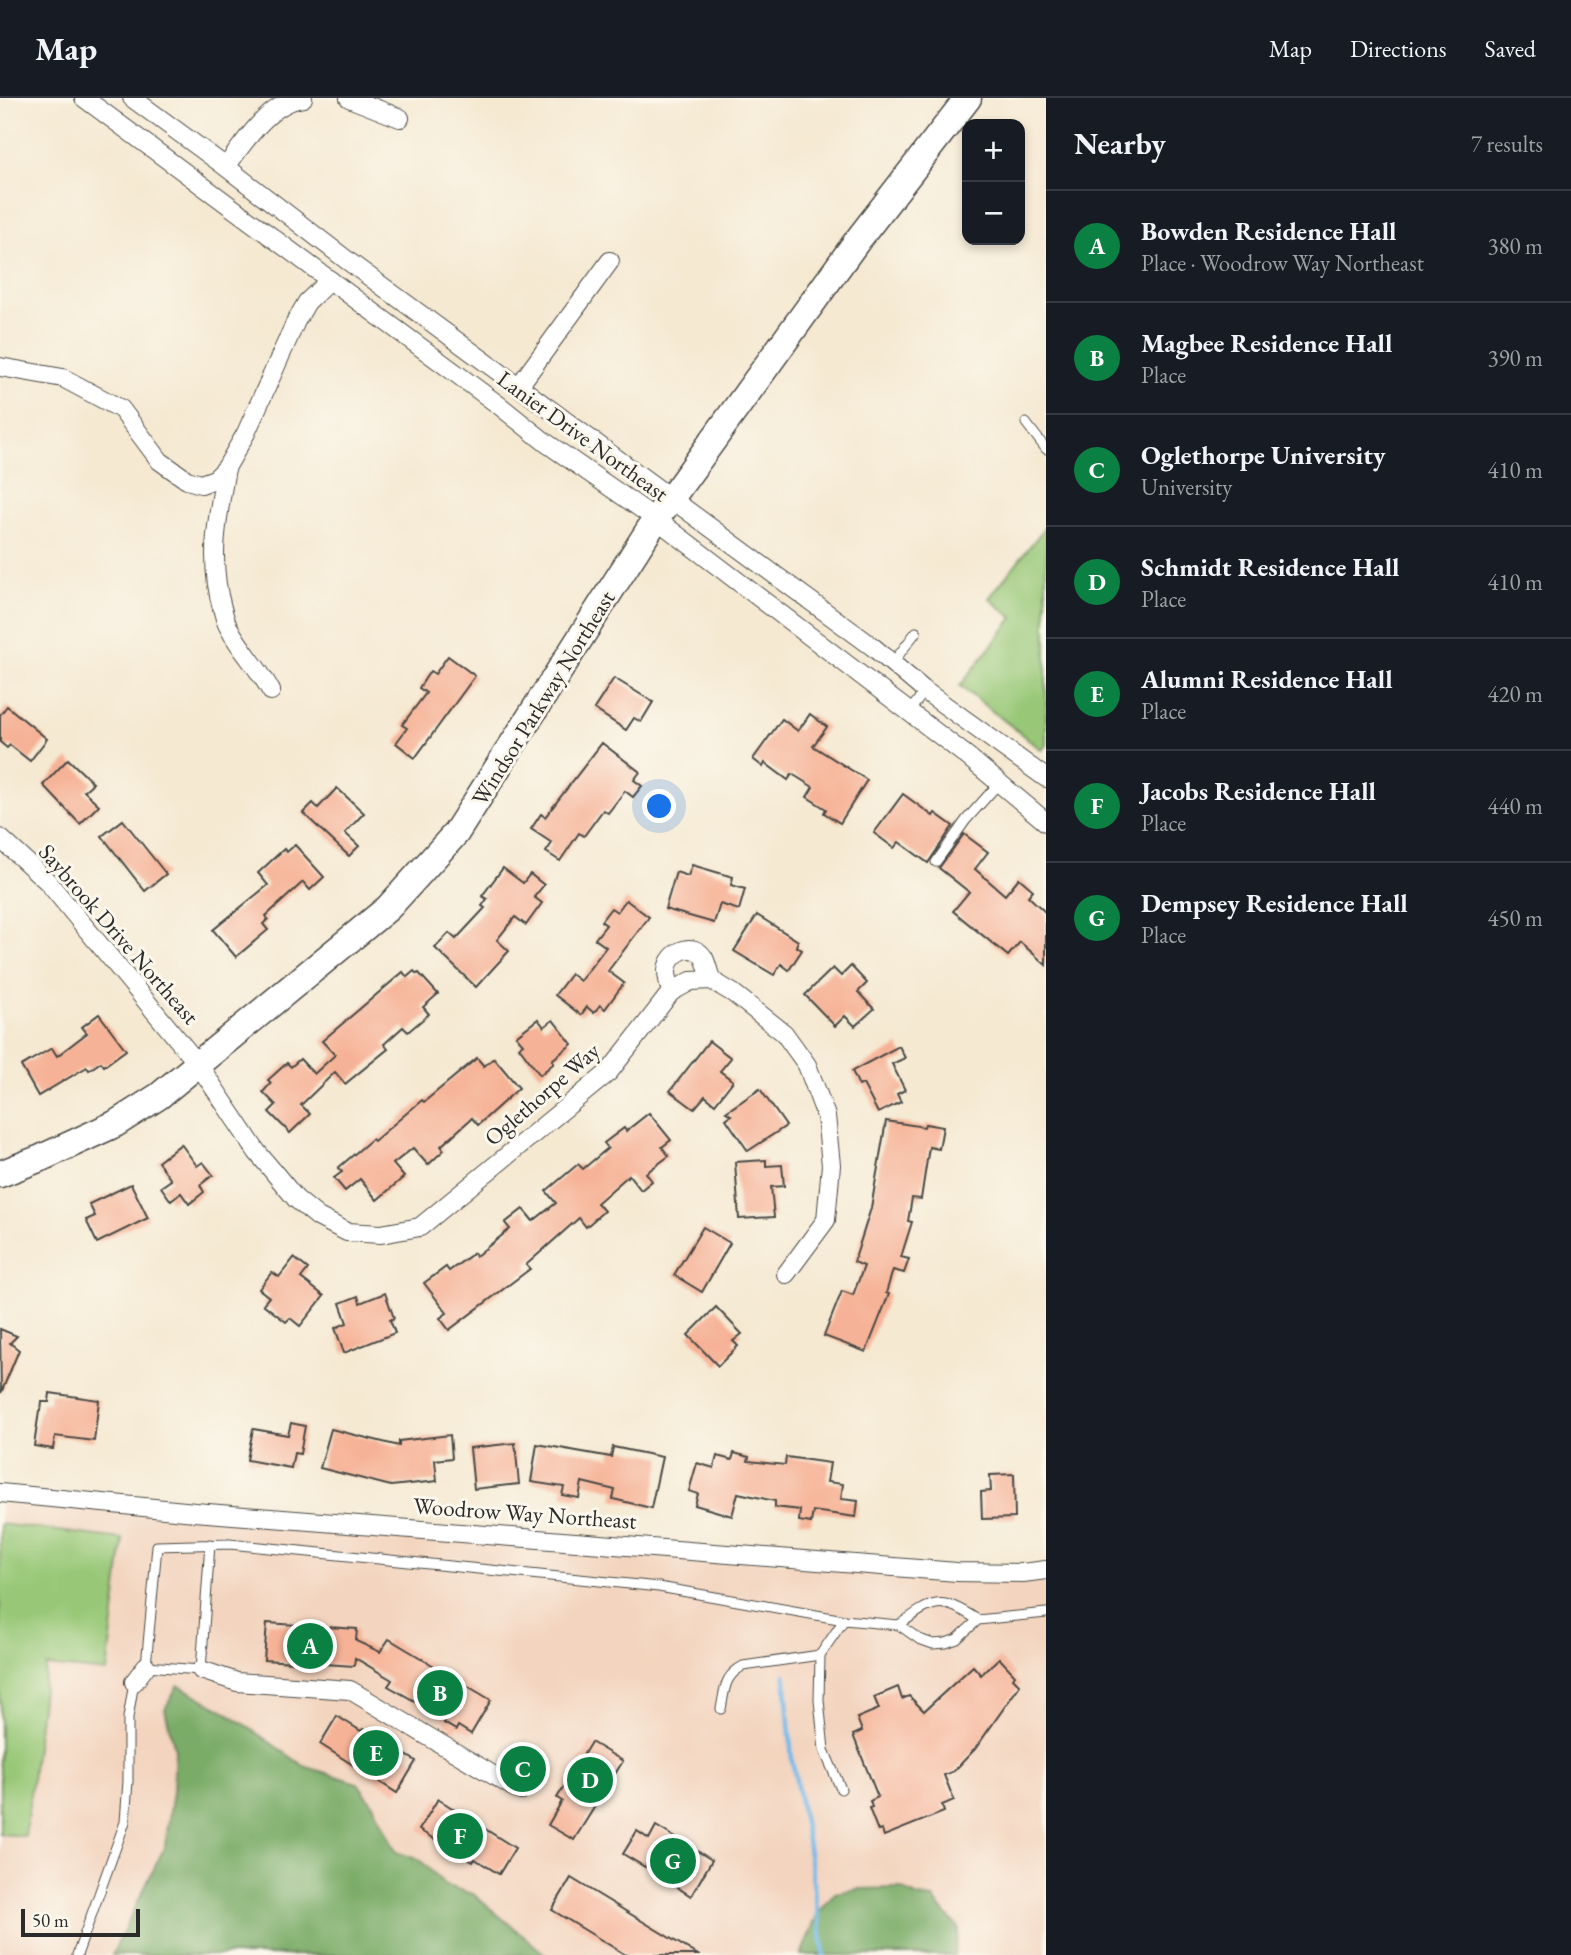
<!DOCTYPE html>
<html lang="en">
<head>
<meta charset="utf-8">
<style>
  body { margin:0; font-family:"EB Garamond",serif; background:#242831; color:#f1f3f6 }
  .controls { position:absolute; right:21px; top:21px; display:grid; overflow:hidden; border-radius:14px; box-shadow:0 4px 10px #0003 }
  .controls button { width:63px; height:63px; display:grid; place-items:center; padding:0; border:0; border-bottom:2px solid #363941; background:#171b24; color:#f1f3f6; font:35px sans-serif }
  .scale { position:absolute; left:21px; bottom:18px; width:119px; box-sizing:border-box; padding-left:7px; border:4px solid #2b2b2b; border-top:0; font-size:19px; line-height:24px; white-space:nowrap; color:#2b2b2b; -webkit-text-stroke:5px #fbf7ec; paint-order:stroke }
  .you { position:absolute; left:660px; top:709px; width:24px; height:24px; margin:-18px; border:5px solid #fff; border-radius:50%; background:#1a73e8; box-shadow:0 0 0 10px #1a73e833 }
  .badge { display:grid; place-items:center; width:46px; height:46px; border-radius:50%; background:#0b8043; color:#fff; font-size:23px; font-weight:700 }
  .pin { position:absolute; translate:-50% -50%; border:4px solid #fff; box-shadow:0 2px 7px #0006 }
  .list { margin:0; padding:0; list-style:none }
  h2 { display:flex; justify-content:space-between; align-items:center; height:91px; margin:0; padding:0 28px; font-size:30px }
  h2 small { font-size:23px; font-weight:400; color:#9ea1a6 }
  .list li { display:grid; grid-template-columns:46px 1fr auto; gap:21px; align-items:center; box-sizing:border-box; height:112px; padding:0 28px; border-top:2px solid #363941 }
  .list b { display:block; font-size:26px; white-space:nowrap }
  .list p { margin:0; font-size:23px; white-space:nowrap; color:#9ea1a6 }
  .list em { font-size:23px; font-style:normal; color:#9ea1a6 }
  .map { position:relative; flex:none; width:1046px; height:1857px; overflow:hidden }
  header { display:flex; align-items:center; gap:42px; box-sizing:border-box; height:98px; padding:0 35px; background:#171b24; border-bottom:2px solid #363941 }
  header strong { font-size:33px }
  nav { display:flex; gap:38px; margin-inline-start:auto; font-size:24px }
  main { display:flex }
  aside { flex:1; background:#171b24 }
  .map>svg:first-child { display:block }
  .built { fill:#f3d4be }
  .green { fill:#98c877; stroke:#627a51; stroke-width:2 }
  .forest { fill:#7aac68; stroke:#526c4a; stroke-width:2 }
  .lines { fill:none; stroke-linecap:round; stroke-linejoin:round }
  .stream { stroke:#70b8e8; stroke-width:4.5 }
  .building { fill:#f6b296 }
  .lane-casing { stroke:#494844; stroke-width:11 }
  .street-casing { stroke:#494844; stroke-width:20 }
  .secondary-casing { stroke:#494844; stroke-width:29 }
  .lane { stroke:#fff; stroke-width:9 }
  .street { stroke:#fff; stroke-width:18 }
  .secondary { stroke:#fff; stroke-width:26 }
  .labels { text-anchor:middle; stroke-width:6; stroke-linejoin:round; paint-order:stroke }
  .street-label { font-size:23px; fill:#2b2b2b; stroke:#fbf7ec }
</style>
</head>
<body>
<header>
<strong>Map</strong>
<nav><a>Map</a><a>Directions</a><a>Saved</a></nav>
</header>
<main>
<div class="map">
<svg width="1046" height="1857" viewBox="0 0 1046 1857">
  <rect width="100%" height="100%" fill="#fbf7ec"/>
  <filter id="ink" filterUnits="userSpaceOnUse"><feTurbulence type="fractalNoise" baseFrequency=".0143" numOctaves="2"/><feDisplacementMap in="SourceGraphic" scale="14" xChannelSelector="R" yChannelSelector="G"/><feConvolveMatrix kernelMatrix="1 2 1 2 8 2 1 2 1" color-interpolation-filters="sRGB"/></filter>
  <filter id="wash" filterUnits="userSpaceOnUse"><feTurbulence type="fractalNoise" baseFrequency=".00686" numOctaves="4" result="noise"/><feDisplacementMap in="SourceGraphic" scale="28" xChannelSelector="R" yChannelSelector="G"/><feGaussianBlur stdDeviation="1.57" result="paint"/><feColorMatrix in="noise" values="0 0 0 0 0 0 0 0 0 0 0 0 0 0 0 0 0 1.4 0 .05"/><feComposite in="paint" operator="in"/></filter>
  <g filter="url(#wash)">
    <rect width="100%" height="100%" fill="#f5e9d2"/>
    <path class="built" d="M 0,1403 L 1035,1485 L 1046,1483 L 1046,1857 L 0,1857 Z"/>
    <g class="green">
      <path d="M 1046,428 L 1046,647 L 1042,652 L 960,588 L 1013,520 L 989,500 Z"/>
      <path d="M 0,1426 L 123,1441 L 107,1574 L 46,1568 L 25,1738 L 0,1736 Z"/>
    </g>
    <g class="forest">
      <path d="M 178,1587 L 225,1613 L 304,1668 L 358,1685 L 374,1708 L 396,1754 L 420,1762 L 446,1788 L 473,1796 L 546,1857 L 112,1857 L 165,1748 L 173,1693 L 175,1652 L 165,1611 Z"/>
      <path d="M 900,1790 L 918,1799 L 933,1801 L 959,1831 L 954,1857 L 801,1857 L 817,1817 L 835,1795 L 859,1791 Z"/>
    </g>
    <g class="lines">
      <path class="stream" d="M 785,1577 L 792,1662 L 805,1729 L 824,1857"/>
    </g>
    <g id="blocks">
      <g class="building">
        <path d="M 448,558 L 475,578 L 415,660 L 396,645 L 407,630 L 402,627 L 426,595 L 419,590 L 430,573 L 435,576 Z"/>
        <path d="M 614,580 L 653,604 L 641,624 L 634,620 L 626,632 L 594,611 Z"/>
        <path d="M 7,608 L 47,641 L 30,663 L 10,647 L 7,650 L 0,644 L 0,617 Z"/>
        <path d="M 810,616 L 827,629 L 813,648 L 867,682 L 840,725 L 824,715 L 826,711 L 807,699 L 813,689 L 792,676 L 788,682 L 765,665 L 763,669 L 753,661 L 782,621 L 798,633 Z"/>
        <path d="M 602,645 L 640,674 L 634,682 L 642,688 L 633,699 L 625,693 L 608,715 L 603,712 L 584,738 L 579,735 L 560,763 L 546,754 L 552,745 L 531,731 L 541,716 L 545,719 Z"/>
        <path d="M 68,661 L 93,685 L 84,693 L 99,707 L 80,726 L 43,687 Z"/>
        <path d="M 337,690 L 364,715 L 345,735 L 359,748 L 349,758 L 303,715 L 313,705 L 318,710 Z"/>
        <path d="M 903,696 L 933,718 L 935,715 L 953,728 L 928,765 L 899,744 L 894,750 L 874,735 Z"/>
        <path d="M 123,722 L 166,776 L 145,793 L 102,738 Z"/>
        <path d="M 964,736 L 988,754 L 975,771 L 1005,797 L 1019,780 L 1033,792 L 1028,798 L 1046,815 L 1046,867 L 1020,844 L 1008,858 L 953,813 L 969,794 L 939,770 Z"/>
        <path d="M 295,747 L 324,779 L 310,792 L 303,784 L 266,818 L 268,821 L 263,826 L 268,832 L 236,859 L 213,832 L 268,787 L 258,775 L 284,751 L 287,754 Z"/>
        <path d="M 692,767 L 733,779 L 731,787 L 745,791 L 739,812 L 720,806 L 714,825 L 665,811 L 676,774 L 688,778 Z"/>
        <path d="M 503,770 L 523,785 L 530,776 L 544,787 L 534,799 L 542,805 L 526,827 L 515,819 L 497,842 L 509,853 L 476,889 L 435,850 L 449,835 L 456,841 L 485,810 L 482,808 L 487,801 L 482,798 Z"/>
        <path d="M 626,802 L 649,819 L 608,873 L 624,885 L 605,911 L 600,907 L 594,915 L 587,909 L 581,917 L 555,897 L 571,876 L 580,883 L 606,849 L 595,841 L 606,827 L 601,823 L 611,810 L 617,814 Z"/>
        <path d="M 757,817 L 798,843 L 796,848 L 802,852 L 789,872 L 781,866 L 774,877 L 734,853 Z"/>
        <path d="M 851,868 L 867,885 L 858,894 L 874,911 L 855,928 L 845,918 L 835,928 L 805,897 L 833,870 L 841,878 Z"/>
        <path d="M 414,873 L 417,876 L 419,875 L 438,896 L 423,909 L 429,916 L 408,934 L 403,929 L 384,946 L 388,951 L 345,986 L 335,974 L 301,1007 L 310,1016 L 290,1035 L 269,1014 L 276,1007 L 263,994 L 271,985 L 268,982 L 287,965 L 291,969 L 300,961 L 314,976 L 335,957 L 322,943 L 403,874 L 407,879 Z"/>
        <path d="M 99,916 L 126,952 L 104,968 L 101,964 L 89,972 L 87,969 L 38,998 L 21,968 L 52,950 L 57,958 L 87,935 L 82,929 Z"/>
        <path d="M 538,921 L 544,929 L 553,922 L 572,946 L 552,962 L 554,965 L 540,977 L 519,949 L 523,946 L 516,938 Z"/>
        <path d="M 709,943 L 731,960 L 720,973 L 733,983 L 715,1006 L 705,998 L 694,1011 L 670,993 Z"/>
        <path d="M 899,948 L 905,960 L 892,966 L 905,992 L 897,996 L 901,1004 L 878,1015 L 863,986 L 859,988 L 852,973 Z"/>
        <path d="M 477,960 L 484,968 L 494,960 L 519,990 L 478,1027 L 472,1020 L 441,1048 L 444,1052 L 428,1067 L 413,1050 L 393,1066 L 404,1079 L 377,1102 L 360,1081 L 345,1093 L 334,1080 L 342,1074 L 338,1070 L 372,1041 L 374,1043 L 422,1002 L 424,1004 Z"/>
        <path d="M 760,991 L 786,1028 L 748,1053 L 726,1021 L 731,1017 L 726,1014 Z"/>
        <path d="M 649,1015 L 671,1042 L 662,1049 L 669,1058 L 646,1075 L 652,1083 L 641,1092 L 629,1077 L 597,1105 L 604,1113 L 586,1129 L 579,1120 L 526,1167 L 530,1171 L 449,1232 L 440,1220 L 447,1215 L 424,1185 L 446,1169 L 449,1173 L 474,1155 L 476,1158 L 510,1131 L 505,1125 L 523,1111 L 533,1123 L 556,1105 L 546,1093 L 578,1066 L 583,1071 L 608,1050 L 604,1045 L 624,1030 L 626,1033 Z"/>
        <path d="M 886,1023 L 924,1029 L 925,1026 L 943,1029 L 939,1051 L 929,1049 L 921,1101 L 912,1100 L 908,1123 L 912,1124 L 901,1159 L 909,1161 L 904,1175 L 893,1172 L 886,1195 L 889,1196 L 866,1254 L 824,1238 L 842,1193 L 853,1197 L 864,1168 L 854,1164 L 871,1110 Z"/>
        <path d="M 181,1046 L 197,1068 L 203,1064 L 213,1077 L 200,1087 L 204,1094 L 189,1106 L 181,1095 L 171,1103 L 161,1089 L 171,1082 L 158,1064 Z"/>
        <path d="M 766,1062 L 766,1068 L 782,1067 L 784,1088 L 771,1089 L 774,1119 L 739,1121 L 735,1064 Z"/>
        <path d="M 131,1086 L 148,1120 L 97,1145 L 86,1122 L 95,1118 L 89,1106 Z"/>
        <path d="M 703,1129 L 730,1145 L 702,1194 L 674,1177 Z"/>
        <path d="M 294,1160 L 308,1171 L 301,1180 L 324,1198 L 300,1228 L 290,1220 L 286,1224 L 263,1206 L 269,1199 L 259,1191 L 272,1174 L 279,1179 Z"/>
        <path d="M 385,1195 L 394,1220 L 390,1222 L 395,1235 L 344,1255 L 335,1230 L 347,1225 L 340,1205 L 358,1198 L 360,1205 Z"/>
        <path d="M 716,1209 L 742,1236 L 733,1243 L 738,1248 L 718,1268 L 688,1237 Z"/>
        <path d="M 0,1231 L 17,1238 L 10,1245 L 19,1252 L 1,1295 Z"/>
        <path d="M 50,1295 L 99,1302 L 94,1343 L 55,1338 L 53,1351 L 34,1348 L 39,1313 L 41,1313 L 42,1304 L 49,1304 Z"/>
        <path d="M 291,1325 L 305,1328 L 300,1356 L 294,1355 L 291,1370 L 247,1362 L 253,1331 L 288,1337 Z"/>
        <path d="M 331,1331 L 399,1348 L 399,1343 L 450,1337 L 452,1360 L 435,1362 L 437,1383 L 391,1388 L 320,1370 Z"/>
        <path d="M 515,1345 L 519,1386 L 474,1391 L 470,1350 Z"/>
        <path d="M 537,1346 L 611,1359 L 613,1349 L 662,1359 L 651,1410 L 613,1401 L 615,1392 L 582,1384 L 579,1400 L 562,1397 L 564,1389 L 531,1384 Z"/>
        <path d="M 734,1355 L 749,1359 L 748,1363 L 785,1367 L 786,1359 L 830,1365 L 827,1384 L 843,1386 L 841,1401 L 858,1403 L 856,1419 L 813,1413 L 811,1425 L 799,1423 L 800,1412 L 775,1409 L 775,1403 L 738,1395 L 732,1418 L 695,1407 L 698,1396 L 689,1393 L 697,1365 L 714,1370 L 717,1358 L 732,1362 Z"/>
        <path d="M 1014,1376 L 1015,1420 L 982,1421 L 981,1394 L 991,1393 L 990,1377 Z"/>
        <path d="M 267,1525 L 357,1531 L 356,1543 L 380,1554 L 389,1541 L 491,1602 L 471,1636 L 458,1628 L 456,1632 L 444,1625 L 446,1621 L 388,1588 L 392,1582 L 355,1560 L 354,1568 L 264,1562 Z"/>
        <path d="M 999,1560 L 1015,1577 L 1013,1580 L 1020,1587 L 975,1651 L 954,1673 L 944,1677 L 954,1702 L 942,1707 L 944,1714 L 884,1738 L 882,1732 L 878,1733 L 869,1710 L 872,1709 L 870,1703 L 878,1699 L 853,1637 L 862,1633 L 857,1620 L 879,1611 L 874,1599 L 898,1589 L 902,1601 L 909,1598 L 924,1613 L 973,1568 L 981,1577 Z"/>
        <path d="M 337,1618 L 361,1633 L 363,1631 L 416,1663 L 397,1695 L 320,1646 Z"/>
        <path d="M 591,1644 L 623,1663 L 574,1742 L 548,1727 L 562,1703 L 557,1700 Z"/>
        <path d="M 438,1701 L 515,1750 L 499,1776 L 475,1761 L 473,1764 L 419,1732 Z"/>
        <path d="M 656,1728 L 712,1762 L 691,1798 L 667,1783 L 670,1777 L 648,1763 L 645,1769 L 623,1756 L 637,1733 L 649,1741 Z"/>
        <path d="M 571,1780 L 698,1857 L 626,1857 L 552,1812 Z"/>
      </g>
    </g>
  </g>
  <g filter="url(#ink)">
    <use href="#blocks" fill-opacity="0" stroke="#494844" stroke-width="2"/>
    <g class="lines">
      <defs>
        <g id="lane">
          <path d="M 1026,325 L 1046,351"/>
          <path d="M 892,566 L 916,534"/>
          <path d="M 908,615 L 925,593"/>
          <path d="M 936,764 L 966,722 L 999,685"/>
          <path d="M 210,1446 L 201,1572 L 146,1568 L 157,1448 L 230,1446 L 659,1489 L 844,1522 L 899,1527 L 919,1541 L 933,1546 L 946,1545 L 957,1541 L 978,1522 L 1046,1515"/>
          <path d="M 899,1527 C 934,1502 940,1497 978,1522"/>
          <path d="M 820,1557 L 819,1602 L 824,1652 L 841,1691"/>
          <path d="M 721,1611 C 725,1591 724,1578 743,1568 L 820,1557 L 844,1522"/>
          <path d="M 77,1857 L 125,1724 L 128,1683 L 128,1620 L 134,1584"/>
        </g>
        <g id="street">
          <path d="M 84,0 L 500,308 L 545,344 L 656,421 L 845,565 L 967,658 L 1046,724"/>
          <path d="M 132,0 L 226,69 L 348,163 L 873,549 L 925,593 L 1046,680"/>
          <path d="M 349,0 L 400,20"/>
          <path d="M 226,69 C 244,44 270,4 303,0"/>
          <path d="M 0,269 L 63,280 L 121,311 L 160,363 L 187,382 L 201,386 L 215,381 L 226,370 L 246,335 L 296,223 L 307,204 L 330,182"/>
          <path d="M 519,288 L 610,163"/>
          <path d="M 226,370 C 218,419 208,460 222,510 C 224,516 225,524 229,530 C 241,553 259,570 271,593"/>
          <path d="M 0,740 L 47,783 L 198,966 L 257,1054 L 296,1101 L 318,1119 L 347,1134 L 381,1136 L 420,1129 L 609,974 L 671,894 L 691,883 L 711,882 L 733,895 L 784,935 L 807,967 L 826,1018 L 831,1067 L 826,1122 L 786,1176"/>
          <path d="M 671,894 C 669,887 667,879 667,872 C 669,854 693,842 704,860 C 707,866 709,875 711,882"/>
          <path d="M 0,1395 L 195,1414 L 957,1474 L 1023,1475 L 1046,1472"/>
          <path d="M 201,1572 L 237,1584 L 350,1592 L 520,1693"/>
          <path d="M 134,1584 L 146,1568"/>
        </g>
        <path id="secondary" d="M 0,1076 L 41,1060 L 115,1026 L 159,998 L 388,810 L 456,735 L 656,421 L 857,143 L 968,0"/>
      </defs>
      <use href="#lane" class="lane-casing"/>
      <use href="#street" class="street-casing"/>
      <use href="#secondary" class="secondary-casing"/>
      <use href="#lane" class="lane"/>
      <use href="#street" class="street"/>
      <use href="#secondary" class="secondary"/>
    </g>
  </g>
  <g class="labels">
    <g class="street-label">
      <text transform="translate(583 338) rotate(36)" y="8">Lanier Drive Northeast</text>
      <text transform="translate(543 600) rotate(-58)" y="8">Windsor Parkway Northeast</text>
      <text transform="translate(119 836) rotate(49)" y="8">Saybrook Drive Northeast</text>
      <text transform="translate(542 996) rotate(-41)" y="8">Oglethorpe Way</text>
      <text transform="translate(525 1415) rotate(4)" y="8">Woodrow Way Northeast</text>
    </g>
  </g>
</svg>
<div class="controls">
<button>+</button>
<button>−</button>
</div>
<div class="scale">50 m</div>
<div class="you"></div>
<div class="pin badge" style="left:310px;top:1548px">A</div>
<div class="pin badge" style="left:440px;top:1595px">B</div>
<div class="pin badge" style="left:523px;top:1671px">C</div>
<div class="pin badge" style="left:590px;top:1682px">D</div>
<div class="pin badge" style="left:376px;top:1655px">E</div>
<div class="pin badge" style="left:460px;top:1738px">F</div>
<div class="pin badge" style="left:673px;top:1763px">G</div>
</div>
<aside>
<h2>Nearby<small>7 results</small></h2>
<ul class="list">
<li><span class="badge">A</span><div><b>Bowden Residence Hall</b><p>Place · Woodrow Way Northeast</p></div><em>380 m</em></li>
<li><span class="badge">B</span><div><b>Magbee Residence Hall</b><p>Place</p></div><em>390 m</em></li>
<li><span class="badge">C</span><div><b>Oglethorpe University</b><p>University</p></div><em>410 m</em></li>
<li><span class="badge">D</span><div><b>Schmidt Residence Hall</b><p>Place</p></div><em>410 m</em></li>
<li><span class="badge">E</span><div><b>Alumni Residence Hall</b><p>Place</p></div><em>420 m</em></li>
<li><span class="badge">F</span><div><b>Jacobs Residence Hall</b><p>Place</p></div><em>440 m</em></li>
<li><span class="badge">G</span><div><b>Dempsey Residence Hall</b><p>Place</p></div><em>450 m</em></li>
</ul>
</aside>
</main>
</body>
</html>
